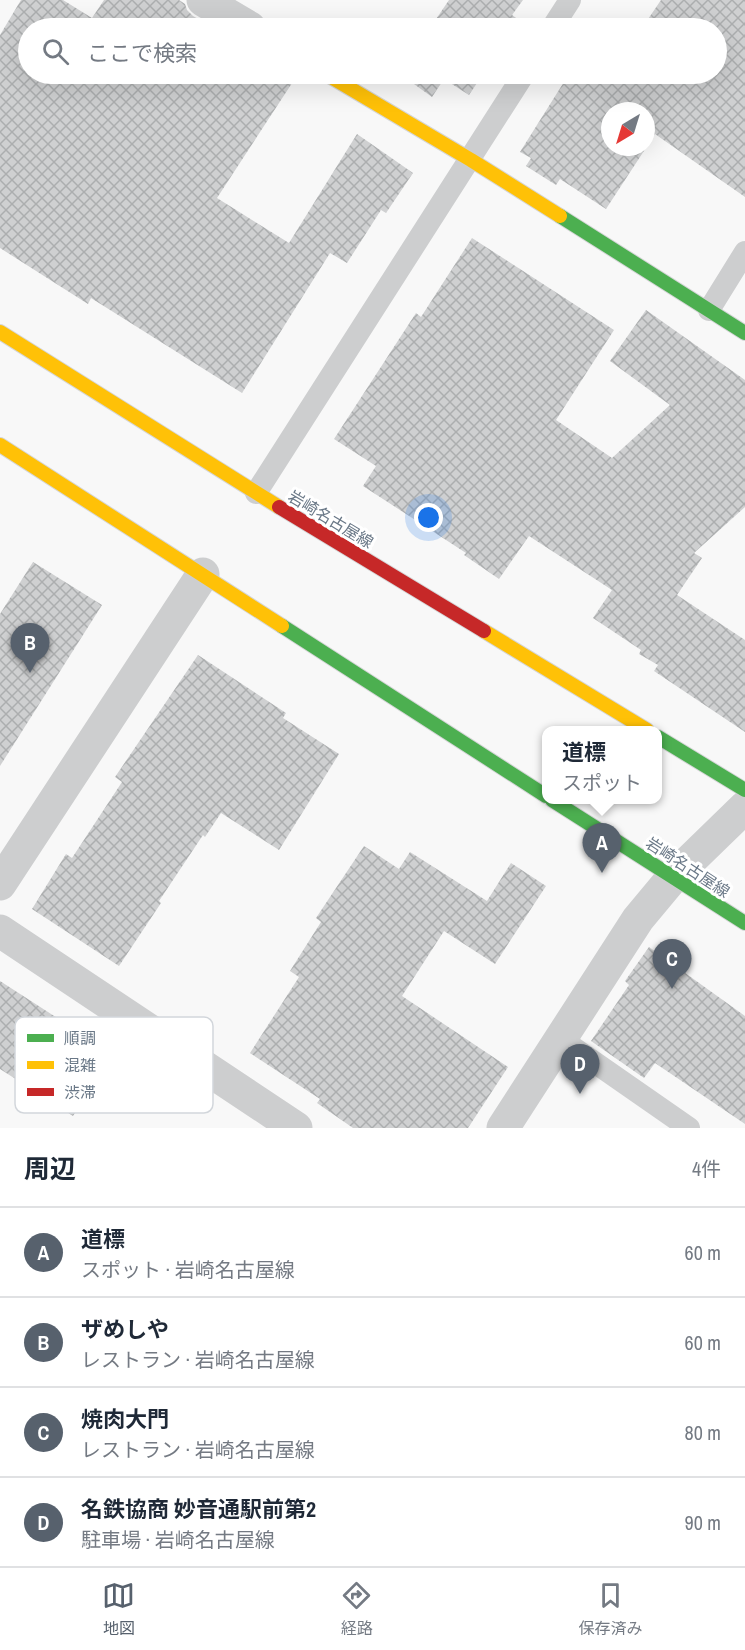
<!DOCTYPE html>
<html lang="ja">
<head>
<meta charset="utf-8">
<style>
  body { margin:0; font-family:"Archivo Narrow","Noto Sans JP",sans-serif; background:#f6f6f7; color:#1f2937 }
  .compass { position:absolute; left:601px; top:102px; width:54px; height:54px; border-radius:50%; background:#fff; box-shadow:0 6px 24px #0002; rotate:218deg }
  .you { position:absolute; left:429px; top:518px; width:21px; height:21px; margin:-15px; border:4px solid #fff; border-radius:50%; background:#1a73e8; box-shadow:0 0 0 9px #1a73e833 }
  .badge { display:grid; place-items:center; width:39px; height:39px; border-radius:50%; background:#57616d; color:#fff; font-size:20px; font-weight:700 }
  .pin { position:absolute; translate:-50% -50px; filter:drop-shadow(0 2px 3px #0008) }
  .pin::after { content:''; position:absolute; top:32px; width:21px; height:18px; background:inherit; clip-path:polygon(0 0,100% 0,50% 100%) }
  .popup { position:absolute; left:542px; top:726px; width:120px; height:78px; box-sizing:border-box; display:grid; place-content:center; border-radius:12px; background:#fff; filter:drop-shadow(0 2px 4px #0005); font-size:20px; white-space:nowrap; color:#747a83 }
  .popup b { font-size:22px; color:#1f2937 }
  .popup::after { content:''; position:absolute; left:50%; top:100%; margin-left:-12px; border:12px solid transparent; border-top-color:#fff }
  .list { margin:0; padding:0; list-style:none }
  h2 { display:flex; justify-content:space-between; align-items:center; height:78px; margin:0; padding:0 24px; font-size:26px }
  h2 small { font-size:20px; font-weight:400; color:#747a83 }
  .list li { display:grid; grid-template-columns:39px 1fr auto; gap:18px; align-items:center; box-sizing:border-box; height:90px; padding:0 24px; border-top:2px solid #e0e1e3 }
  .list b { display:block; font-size:22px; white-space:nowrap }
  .list p { margin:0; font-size:20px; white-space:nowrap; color:#747a83 }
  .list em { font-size:20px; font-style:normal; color:#747a83 }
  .icon { flex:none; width:33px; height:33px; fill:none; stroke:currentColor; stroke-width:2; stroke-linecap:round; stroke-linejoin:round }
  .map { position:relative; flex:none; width:745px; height:1128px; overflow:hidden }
  .search { position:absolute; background:#fff; box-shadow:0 6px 24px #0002; left:18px; right:18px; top:18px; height:66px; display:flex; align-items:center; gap:15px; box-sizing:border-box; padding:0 21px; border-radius:33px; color:#747a83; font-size:22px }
  .sheet { height:438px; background:#fff }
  nav { display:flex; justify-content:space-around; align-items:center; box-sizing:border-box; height:84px; border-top:2px solid #e0e1e3; background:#fff; font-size:16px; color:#747a83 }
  nav a { display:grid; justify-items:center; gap:3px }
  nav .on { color:#57616d }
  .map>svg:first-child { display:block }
  .building { fill:url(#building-cross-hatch); fill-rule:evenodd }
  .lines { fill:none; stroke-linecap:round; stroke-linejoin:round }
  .fast-casing { stroke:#d5d6d7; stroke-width:16 }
  .slow-casing { stroke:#d5d6d7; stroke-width:16 }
  .jam-casing { stroke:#d5d6d7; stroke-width:16 }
  .lane { stroke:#cdcecf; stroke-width:22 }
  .street { stroke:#cdcecf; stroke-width:33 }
  .fast { stroke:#4caf50; stroke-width:14 }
  .slow { stroke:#ffc107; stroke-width:14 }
  .jam { stroke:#c62828; stroke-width:14 }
  .labels { text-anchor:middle; stroke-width:6; stroke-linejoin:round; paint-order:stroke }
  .street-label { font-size:16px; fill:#6a7887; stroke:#fff }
  .key { fill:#fff; stroke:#d2d6db; stroke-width:1.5 }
  .key-label { font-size:16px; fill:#6a7887 }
</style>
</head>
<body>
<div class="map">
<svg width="745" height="1128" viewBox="0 0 745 1128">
  <defs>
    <pattern id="building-cross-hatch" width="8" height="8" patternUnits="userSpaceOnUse" patternTransform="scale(1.5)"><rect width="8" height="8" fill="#cfd0d1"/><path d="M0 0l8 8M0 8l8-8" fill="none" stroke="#acaeaf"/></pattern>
  </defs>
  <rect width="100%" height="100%" fill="#f8f8f8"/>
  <g class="building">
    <path d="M 21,0 L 63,0 L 92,18 L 104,0 L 179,0 L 185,4 L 187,10 L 193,16 L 214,28 L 28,28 L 28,74 L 298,74 L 217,198 L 289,243 L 357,134 L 413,173 L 386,213 L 381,210 L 347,263 L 330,253 L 242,393 L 91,298 L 88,304 L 0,248 L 0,35 Z"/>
    <path d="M 449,0 L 523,0 L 512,15 L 519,20 L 514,28 L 430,28 Z"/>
    <path d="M 661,0 L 745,0 L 745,197 L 655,134 L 606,209 L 560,179 L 556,185 L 526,166 L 531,158 L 520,152 L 569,74 L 717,74 L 717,28 L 642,28 ZM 610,111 L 646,111 L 646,147 L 610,147 Z"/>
    <path d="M 400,74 L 483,74 L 469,95 L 444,79 L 432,97 Z"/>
    <path d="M 472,238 L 614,330 L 556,420 L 612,458 L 670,405 L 610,361 L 646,310 L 745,380 L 745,507 L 694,553 L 702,558 L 677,595 L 745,640 L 745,732 L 654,671 L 658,665 L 639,654 L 641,650 L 593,618 L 612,590 L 529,536 L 499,579 L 464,555 L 466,553 L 363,486 L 376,466 L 334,439 L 416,313 L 421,317 Z"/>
    <path d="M 33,562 L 102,605 L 0,766 L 0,614 Z"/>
    <path d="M 198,655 L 286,713 L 283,718 L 339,754 L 279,850 L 221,813 L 205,837 L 203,835 L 159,901 L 161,903 L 119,966 L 32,909 L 66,854 L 72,858 L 122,782 L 115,777 Z"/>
    <path d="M 364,846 L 399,869 L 410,852 L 487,901 L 511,863 L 546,886 L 495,964 L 444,931 L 402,996 L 508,1067 L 468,1128 L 353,1128 L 317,1103 L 320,1099 L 250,1053 L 299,977 L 290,971 L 321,922 L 316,918 Z"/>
    <path d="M 649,947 L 745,1016 L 745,1124 L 655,1063 L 644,1078 L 591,1041 L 629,985 L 625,981 Z"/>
    <path d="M 0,981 L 113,1054 L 73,1116 L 0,1069 Z"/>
  </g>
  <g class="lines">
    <defs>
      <g id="fast">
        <path d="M 560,216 L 745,333"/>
        <path d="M 282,626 L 546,796"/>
        <path d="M 658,737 L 745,790"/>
        <path d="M 552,800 L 745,923"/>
      </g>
      <g id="slow">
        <path d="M 326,74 L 471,160 L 560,216"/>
        <path d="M 0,332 L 279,507"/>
        <path d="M 0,445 L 282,626"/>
        <path d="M 484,631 L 647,730"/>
      </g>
      <path id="jam" d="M 279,507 L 484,631"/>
    </defs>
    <use href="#fast" class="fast-casing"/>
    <use href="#slow" class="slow-casing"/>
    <use href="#jam" class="jam-casing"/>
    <g class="lane">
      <path d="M 552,28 L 570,0"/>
      <path d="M 709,310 L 745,252"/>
      <path d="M 256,493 L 524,74"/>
      <path d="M 561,1039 L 689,1128"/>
    </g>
    <g class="street">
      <path d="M 203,0 L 250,28"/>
      <path d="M 0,884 L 203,574"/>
      <path d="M 0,931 L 296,1128"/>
      <path d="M 503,1128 L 638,919 L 673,877 L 745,807"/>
    </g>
    <use href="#fast" class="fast"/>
    <use href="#slow" class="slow"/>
    <use href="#jam" class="jam"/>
  </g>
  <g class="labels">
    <g class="street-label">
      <text transform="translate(331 519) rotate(31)" y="6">岩崎名古屋線</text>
      <text transform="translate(688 867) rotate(33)" y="6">岩崎名古屋線</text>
    </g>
  </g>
  <rect x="15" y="1017" width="198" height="96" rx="9" class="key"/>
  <rect x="27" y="1034" width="27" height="8" fill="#4caf50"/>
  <rect x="27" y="1061" width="27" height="8" fill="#ffc107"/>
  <rect x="27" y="1088" width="27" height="8" fill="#c62828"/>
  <g class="key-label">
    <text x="64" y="1044">順調</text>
    <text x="64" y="1071">混雑</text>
    <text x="64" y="1098">渋滞</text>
  </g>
</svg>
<svg class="compass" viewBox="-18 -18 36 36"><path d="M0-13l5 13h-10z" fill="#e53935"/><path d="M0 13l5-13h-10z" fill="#747a83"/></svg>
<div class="you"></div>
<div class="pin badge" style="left:602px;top:873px">A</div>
<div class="popup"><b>道標</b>スポット</div>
<div class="pin badge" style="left:30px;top:673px">B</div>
<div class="pin badge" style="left:672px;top:989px">C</div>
<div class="pin badge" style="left:580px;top:1094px">D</div>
<div class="search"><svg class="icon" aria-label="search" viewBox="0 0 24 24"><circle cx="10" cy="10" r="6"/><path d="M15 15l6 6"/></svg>ここで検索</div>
</div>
<section class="sheet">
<h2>周辺<small>4件</small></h2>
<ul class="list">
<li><span class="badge">A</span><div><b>道標</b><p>スポット · 岩崎名古屋線</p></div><em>60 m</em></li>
<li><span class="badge">B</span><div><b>ザめしや</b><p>レストラン · 岩崎名古屋線</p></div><em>60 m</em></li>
<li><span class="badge">C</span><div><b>焼肉大門</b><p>レストラン · 岩崎名古屋線</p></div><em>80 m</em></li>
<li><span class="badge">D</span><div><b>名鉄協商 妙音通駅前第2</b><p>駐車場 · 岩崎名古屋線</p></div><em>90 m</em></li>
</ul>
</section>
<nav>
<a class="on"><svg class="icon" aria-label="map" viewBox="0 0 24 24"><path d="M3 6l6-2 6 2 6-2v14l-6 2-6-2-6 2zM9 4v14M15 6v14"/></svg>地図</a>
<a><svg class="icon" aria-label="directions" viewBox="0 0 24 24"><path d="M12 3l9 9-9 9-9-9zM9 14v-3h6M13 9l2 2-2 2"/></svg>経路</a>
<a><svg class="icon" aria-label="saved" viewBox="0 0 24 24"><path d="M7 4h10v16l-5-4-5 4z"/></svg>保存済み</a>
</nav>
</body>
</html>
